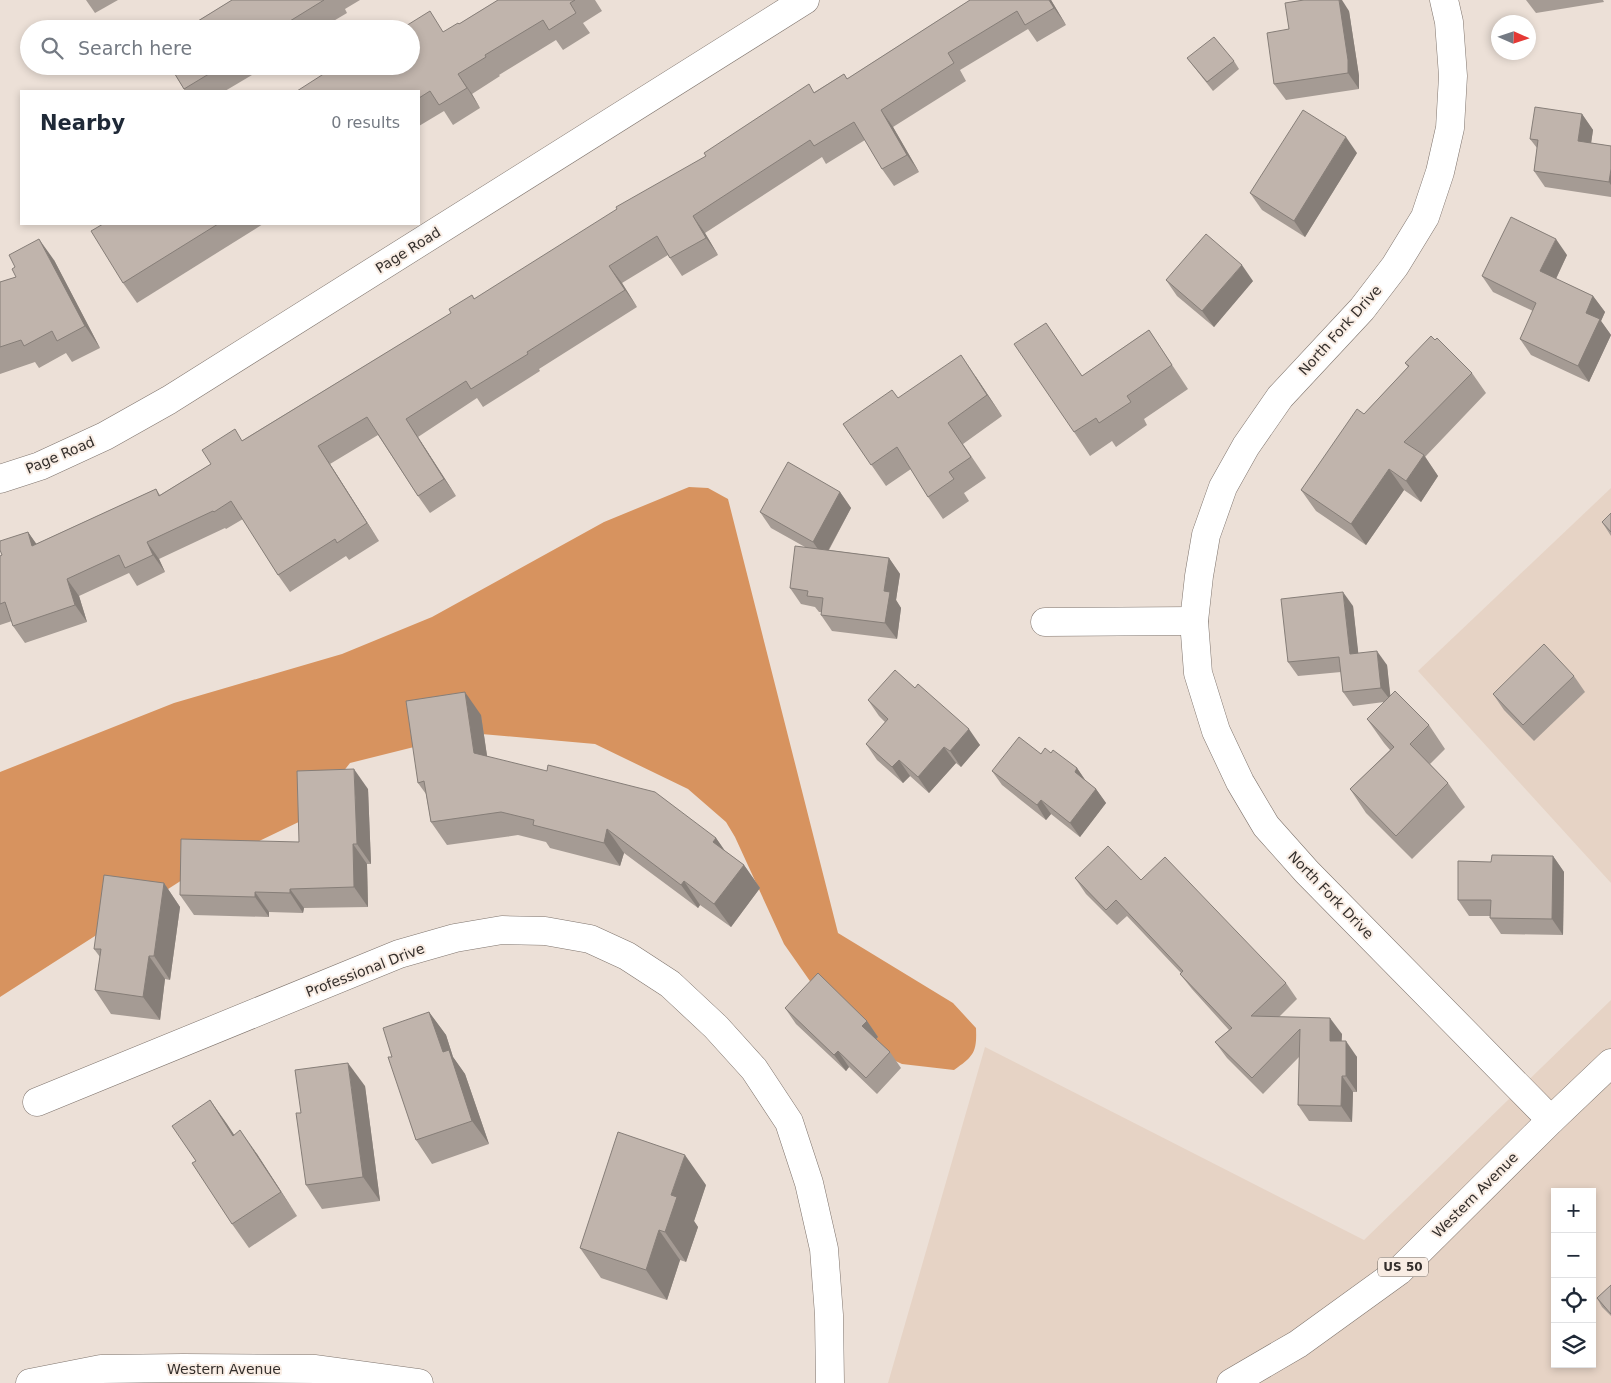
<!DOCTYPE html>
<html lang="en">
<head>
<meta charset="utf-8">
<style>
  body { margin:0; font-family:"DejaVu Sans",sans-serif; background:#f6f6f7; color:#1f2937 }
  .controls { position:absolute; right:15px; bottom:15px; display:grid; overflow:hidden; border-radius:0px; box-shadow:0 2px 8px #0003 }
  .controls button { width:45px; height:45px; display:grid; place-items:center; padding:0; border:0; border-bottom:1px solid #e0e1e3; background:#fff; color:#1f2937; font:25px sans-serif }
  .compass { position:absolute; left:1491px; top:15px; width:45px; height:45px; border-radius:50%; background:#fff; box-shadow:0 2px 8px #0003; rotate:93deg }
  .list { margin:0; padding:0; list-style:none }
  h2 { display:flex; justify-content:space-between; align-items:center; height:65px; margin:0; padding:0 20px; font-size:21px }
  h2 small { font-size:16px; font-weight:400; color:#747a83 }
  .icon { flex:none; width:28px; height:28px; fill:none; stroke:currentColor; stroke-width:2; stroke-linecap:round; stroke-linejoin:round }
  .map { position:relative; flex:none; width:1611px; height:1383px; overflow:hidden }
  .search { position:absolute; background:#fff; box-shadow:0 2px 8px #0003; left:20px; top:20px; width:400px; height:55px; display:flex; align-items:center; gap:12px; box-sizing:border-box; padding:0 18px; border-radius:28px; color:#747a83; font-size:19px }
  .panel { position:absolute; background:#fff; box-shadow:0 2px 8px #0003; left:20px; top:90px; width:400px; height:135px; border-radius:0px }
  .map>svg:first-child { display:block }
  .built { fill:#e6d3c5; fill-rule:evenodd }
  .forest { fill:#d7935f }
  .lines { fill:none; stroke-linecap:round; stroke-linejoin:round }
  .minor-casing { stroke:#7f746d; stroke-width:29 }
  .primary-casing { stroke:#7f746d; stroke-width:29 }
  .minor { stroke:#fff; stroke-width:28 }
  .primary { stroke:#fff; stroke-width:28 }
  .wall { fill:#a59b94 }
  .shaded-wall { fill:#867e78 }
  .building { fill:#c0b4ac; stroke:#867e78 }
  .labels { text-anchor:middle; stroke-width:4; stroke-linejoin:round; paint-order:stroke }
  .shield { fill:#f9ede4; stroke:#6f6863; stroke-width:1 }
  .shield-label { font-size:12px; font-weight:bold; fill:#342f2c }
  .street-label { font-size:14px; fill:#342f2c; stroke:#f9ede4 }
</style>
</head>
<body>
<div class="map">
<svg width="1611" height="1383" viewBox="0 0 1611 1383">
  <rect width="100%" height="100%" fill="#ece0d7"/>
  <g class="built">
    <path d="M 1611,488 L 1611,883 L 1418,671 Z"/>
    <path d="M 1611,1000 L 1611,1383 L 888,1383 L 985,1047 L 1364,1240 ZM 1555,1192 L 1592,1192 L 1592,1364 L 1555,1364 Z"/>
  </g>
  <path class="forest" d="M 689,487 L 708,488 L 728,499 L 838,933 L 953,1003 L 976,1028 C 977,1052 974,1056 954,1070 L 902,1064 L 887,1057 L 826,1004 L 784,944 L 735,837 L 726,822 L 688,789 L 595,744 L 470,733 L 350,763 L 307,818 L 193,873 L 0,997 L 0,772 L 174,703 L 342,654 L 432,617 L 604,522 Z"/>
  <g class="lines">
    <defs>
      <g id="minor">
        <path d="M 1444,0 L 1449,22 L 1453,76 L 1450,128 L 1440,172 L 1425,217 L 1395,266 L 1362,309 L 1280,397 L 1246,446 L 1223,487 L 1206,535 L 1199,576 L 1194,621 L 1198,673 L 1216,731 L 1240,782 L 1266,826 L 1307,872 L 1551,1120"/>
        <path d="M 0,479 L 40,466 L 105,436 L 169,400 L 805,0"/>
        <path d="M 1045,622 L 1194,621"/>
        <path d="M 37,1102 L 399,954 L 455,938 L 502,930 L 545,931 L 590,939 L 627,956 L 670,984 L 716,1027 L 754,1069 L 789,1122 L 809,1183 L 824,1249 L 829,1315 L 830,1383"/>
      </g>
      <g id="primary">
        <path d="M 30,1383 L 101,1369 L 183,1368 L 316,1369 L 419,1383"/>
        <path d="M 1231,1383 L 1298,1344 L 1399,1271 L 1551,1120 L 1611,1063"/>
      </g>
    </defs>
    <use href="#minor" class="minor-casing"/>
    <use href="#primary" class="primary-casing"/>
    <use href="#minor" class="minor"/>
    <use href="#primary" class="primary"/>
  </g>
  <g class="wall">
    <path d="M 86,0 L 118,0 L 95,13 Z"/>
    <path d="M 232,0 L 360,0 L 345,9 L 347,13 L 320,29 L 185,29 Z"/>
    <path d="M 498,0 L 595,0 L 602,11 L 583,23 L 590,33 L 563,50 L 556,40 L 499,75 L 500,76 L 472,94 L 480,108 L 453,125 L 444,111 L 419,126 L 419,91 L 444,32 L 459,24 Z"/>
    <path d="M 970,0 L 1051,0 L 1066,25 L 1037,42 L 1028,29 L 960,70 L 966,81 L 893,127 L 919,172 L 894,186 L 882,169 L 865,140 L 826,164 L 822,157 L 705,233 L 718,255 L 682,276 L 668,255 L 622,283 L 637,307 L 539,369 L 540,371 L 483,407 L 477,398 L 418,437 L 456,496 L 430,513 L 418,496 L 378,435 L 330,464 L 379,541 L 349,560 L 346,556 L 290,592 L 278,575 L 243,519 L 226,529 L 225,528 L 159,559 L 165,572 L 137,586 L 129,573 L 79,596 L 87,622 L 25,643 L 13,626 L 12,621 L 0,625 L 0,556 L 2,555 L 28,532 L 36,544 L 156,489 L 160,495 L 211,464 L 243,440 L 844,74 L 847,79 Z"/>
    <path d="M 1526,0 L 1603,0 L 1604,2 L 1536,13 Z"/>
    <path d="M 1349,11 L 1359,76 L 1359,89 L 1286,100 L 1274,84 L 1289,29 Z"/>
    <path d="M 1187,58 L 1234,61 L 1239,69 L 1213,91 Z"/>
    <path d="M 170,66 L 259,66 L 250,72 L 252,75 L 225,91 L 185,91 Z"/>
    <path d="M 1582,114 L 1593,130 L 1591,143 L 1611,146 L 1611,197 L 1545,187 L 1534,171 L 1537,148 L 1530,139 Z"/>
    <path d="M 1357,153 L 1305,237 L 1262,210 L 1250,193 Z"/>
    <path d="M 103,224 L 263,224 L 137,303 L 123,283 Z"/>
    <path d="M 1567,255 L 1556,279 L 1593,296 L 1605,312 L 1601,321 L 1611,335 L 1589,382 L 1531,355 L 1520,339 L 1533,311 L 1493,292 L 1482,276 Z"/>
    <path d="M 54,260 L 100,348 L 72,362 L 66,353 L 39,368 L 35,362 L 0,374 L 0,282 L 16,277 Z"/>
    <path d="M 1166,280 L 1253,281 L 1214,327 L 1177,296 Z"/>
    <path d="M 1046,323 L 1082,376 L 1149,330 L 1188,389 L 1144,419 L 1147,425 L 1116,447 L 1112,441 L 1090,456 L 1074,432 Z"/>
    <path d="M 1405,363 L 1472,373 L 1486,393 L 1425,457 L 1438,476 L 1421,502 L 1404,490 L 1366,545 L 1316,511 L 1301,490 L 1364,414 L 1408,367 Z"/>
    <path d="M 976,377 L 1002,416 L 963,444 L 986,478 L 964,493 L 969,501 L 943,519 L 928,497 L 911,469 L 886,486 L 843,424 L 898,398 Z"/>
    <path d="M 840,492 L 851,508 L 829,550 L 889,558 L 900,574 L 896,600 L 901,608 L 897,639 L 832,631 L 821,615 L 821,612 L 819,612 L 815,607 L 801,604 L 790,588 L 805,547 L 771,528 L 760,512 Z"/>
    <path d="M 1611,513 L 1611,536 L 1602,522 Z"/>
    <path d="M 1353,606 L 1358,653 L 1387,665 L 1390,696 L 1429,725 L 1445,749 L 1430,764 L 1448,783 L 1465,807 L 1412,859 L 1366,813 L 1350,789 L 1390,750 L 1384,743 L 1367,719 L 1384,702 L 1353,706 L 1343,692 L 1341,672 L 1298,676 L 1288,662 Z"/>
    <path d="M 1574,676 L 1585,692 L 1534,741 L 1504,710 L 1493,694 Z"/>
    <path d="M 915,688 L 980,745 L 961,767 L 956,763 L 929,793 L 910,776 L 903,783 L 877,760 L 866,744 L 885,722 L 879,716 L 868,700 Z"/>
    <path d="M 481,715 L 487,756 L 716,838 L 725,851 L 744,865 L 760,888 L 731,927 L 700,905 L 698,908 L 624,853 L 620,866 L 550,848 L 546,842 L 518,835 L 447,845 L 431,822 L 426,794 L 418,783 Z"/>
    <path d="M 1051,753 L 1077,768 L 1086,781 L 1096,789 L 1106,803 L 1080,837 L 1051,814 L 1046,820 L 1002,785 L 992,771 L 1041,754 Z"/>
    <path d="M 368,789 L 371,864 L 367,864 L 368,907 L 304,908 L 303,913 L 269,912 L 269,917 L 194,915 L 180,895 L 299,842 Z"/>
    <path d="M 1553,856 L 1564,872 L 1563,935 L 1501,934 L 1490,918 L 1490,916 L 1469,916 L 1458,900 L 1491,862 Z"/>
    <path d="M 1075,878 L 1141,880 L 1286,983 L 1297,999 L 1279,1017 L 1342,1034 L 1341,1041 L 1357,1057 L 1357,1092 L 1353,1092 L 1352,1122 L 1309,1121 L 1298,1105 L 1299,1057 L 1263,1094 L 1227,1058 L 1215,1042 L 1229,1030 L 1192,989 L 1180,974 L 1181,973 L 1127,916 L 1117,925 L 1086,894 Z"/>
    <path d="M 164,883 L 180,907 L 170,980 L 165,979 L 160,1020 L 111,1014 L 95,990 L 100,957 L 94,949 Z"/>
    <path d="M 785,1008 L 867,1021 L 878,1037 L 876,1039 L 890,1052 L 901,1068 L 877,1094 L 849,1067 L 846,1071 L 796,1024 Z"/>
    <path d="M 429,1012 L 446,1035 L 453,1057 L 465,1074 L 489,1144 L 432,1164 L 416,1140 L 392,1057 Z"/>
    <path d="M 365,1086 L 380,1201 L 322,1209 L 306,1185 L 301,1113 Z"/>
    <path d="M 210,1100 L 234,1135 L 257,1154 L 297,1216 L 249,1248 L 232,1224 L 196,1161 Z"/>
    <path d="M 706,1185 L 694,1221 L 698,1227 L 686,1262 L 680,1260 L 667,1300 L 601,1278 L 580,1248 Z"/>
    <path d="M 1611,1285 L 1611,1316 L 1602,1307 L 1597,1298 Z"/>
  </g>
  <g class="shaded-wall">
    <path d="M 1049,0 L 1051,0 L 1066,25 L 1054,8 Z"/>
    <path d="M 1339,0 L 1342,0 L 1349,11 L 1359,76 L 1359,89 L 1348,73 Z"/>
    <path d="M 458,74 L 472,94 L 480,108 L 467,88 Z"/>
    <path d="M 881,110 L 893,127 L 919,172 L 907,155 Z"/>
    <path d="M 1582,114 L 1593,130 L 1589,157 L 1578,141 Z"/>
    <path d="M 1346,137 L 1357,153 L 1305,237 L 1294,221 Z"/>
    <path d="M 1611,169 L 1611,185 L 1609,182 Z"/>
    <path d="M 693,216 L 705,233 L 718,255 L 706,238 Z"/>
    <path d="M 39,239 L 54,260 L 100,348 L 85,326 Z"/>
    <path d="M 1556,239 L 1567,255 L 1552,287 L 1540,271 Z"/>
    <path d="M 1242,265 L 1253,281 L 1214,327 L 1202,311 Z"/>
    <path d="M 609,266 L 622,283 L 637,307 L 625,290 Z"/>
    <path d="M 1593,296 L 1605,312 L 1601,321 L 1611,335 L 1589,382 L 1578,366 L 1586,313 Z"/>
    <path d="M 961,355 L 976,377 L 1002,416 L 987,395 Z"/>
    <path d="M 406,419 L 418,437 L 456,496 L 444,479 Z"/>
    <path d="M 318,446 L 330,464 L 379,541 L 367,523 Z"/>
    <path d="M 1424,455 L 1438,476 L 1421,502 L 1406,481 Z"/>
    <path d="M 1389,469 L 1404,490 L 1366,545 L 1351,524 Z"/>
    <path d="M 840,492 L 851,508 L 824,558 L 813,542 Z"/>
    <path d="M 28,532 L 40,549 L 32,546 Z"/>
    <path d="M 147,542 L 159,559 L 165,572 L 153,555 Z"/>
    <path d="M 889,558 L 900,574 L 896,600 L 901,608 L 897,639 L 885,623 L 884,591 Z"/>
    <path d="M 67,579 L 79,596 L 87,622 L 75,605 Z"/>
    <path d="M 1343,592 L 1353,606 L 1360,668 L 1350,654 Z"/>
    <path d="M 1377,651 L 1387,665 L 1391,701 L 1381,688 Z"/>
    <path d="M 465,692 L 481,715 L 490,776 L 474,753 Z"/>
    <path d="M 969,729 L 980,745 L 961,767 L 950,751 Z"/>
    <path d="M 944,747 L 956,763 L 929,793 L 918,777 Z"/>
    <path d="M 899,760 L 910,776 L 903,783 L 892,767 Z"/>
    <path d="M 1077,768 L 1087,783 L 1075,772 Z"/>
    <path d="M 354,769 L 368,789 L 371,864 L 357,844 Z"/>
    <path d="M 1096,789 L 1106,803 L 1080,837 L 1070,823 Z"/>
    <path d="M 1041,800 L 1051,814 L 1046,820 L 1037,805 Z"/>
    <path d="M 607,829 L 624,853 L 620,866 L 604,843 Z"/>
    <path d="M 716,838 L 732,861 L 713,842 Z"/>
    <path d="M 353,844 L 367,864 L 368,907 L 354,887 Z"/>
    <path d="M 1553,856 L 1564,872 L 1563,935 L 1552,919 Z"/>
    <path d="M 744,865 L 760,888 L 731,927 L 714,904 Z"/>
    <path d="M 684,881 L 700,905 L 698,908 L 681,885 Z"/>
    <path d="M 164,883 L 180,907 L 170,980 L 154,956 Z"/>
    <path d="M 290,889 L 304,908 L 303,913 L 290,893 Z"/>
    <path d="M 255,892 L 269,912 L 269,917 L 255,897 Z"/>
    <path d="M 149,956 L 165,979 L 160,1020 L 143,997 Z"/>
    <path d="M 429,1012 L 446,1035 L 453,1057 L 465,1074 L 489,1144 L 472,1121 L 443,1052 Z"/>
    <path d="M 1330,1018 L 1342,1034 L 1341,1056 L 1330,1041 Z"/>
    <path d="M 867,1021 L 878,1037 L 873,1042 L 862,1026 Z"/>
    <path d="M 1346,1041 L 1357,1057 L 1357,1092 L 1346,1076 Z"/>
    <path d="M 838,1051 L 849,1067 L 846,1071 L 834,1055 Z"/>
    <path d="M 348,1063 L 365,1086 L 380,1201 L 363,1177 Z"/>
    <path d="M 1342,1076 L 1353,1092 L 1352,1122 L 1341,1106 Z"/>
    <path d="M 210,1100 L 227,1124 L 250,1159 L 233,1136 Z"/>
    <path d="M 240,1130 L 257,1154 L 297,1216 L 281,1192 Z"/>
    <path d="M 685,1155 L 706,1185 L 694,1221 L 698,1227 L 686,1262 L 665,1232 L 671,1195 Z"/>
    <path d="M 659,1230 L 680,1260 L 667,1300 L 646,1270 Z"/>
  </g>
  <g class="building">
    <path d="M 232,0 L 324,0 L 277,29 L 185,29 Z"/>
    <path d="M 498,0 L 575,0 L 570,3 L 576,13 L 549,30 L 543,20 L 485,55 L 486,57 L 458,74 L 467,88 L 439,105 L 430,91 L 419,98 L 419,91 L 297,91 L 336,66 L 411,66 L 411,29 L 401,29 L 430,11 L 443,32 L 458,23 L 459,24 Z"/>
    <path d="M 970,0 L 1049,0 L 1054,8 L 1025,25 L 1017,11 L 948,53 L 954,63 L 881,110 L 907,155 L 882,169 L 854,122 L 814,146 L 810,140 L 693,216 L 706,238 L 670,258 L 657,236 L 609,266 L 625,290 L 527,352 L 528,354 L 471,389 L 466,381 L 406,419 L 444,479 L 418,496 L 367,417 L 318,446 L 367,523 L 337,543 L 335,539 L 278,575 L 231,501 L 214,512 L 213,511 L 147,542 L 153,555 L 125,568 L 119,555 L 67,579 L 75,605 L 13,626 L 5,602 L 0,604 L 0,556 L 2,555 L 0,550 L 0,541 L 28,532 L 32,546 L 156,489 L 159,496 L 211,464 L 202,450 L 235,429 L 242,441 L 451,313 L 449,309 L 472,295 L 474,299 L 617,209 L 616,207 L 706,156 L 704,153 L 809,84 L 814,93 L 844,74 L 847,79 Z"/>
    <path d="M 1304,0 L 1339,0 L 1348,60 L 1348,73 L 1274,84 L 1267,33 L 1289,29 L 1285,3 Z"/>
    <path d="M 1214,37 L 1234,61 L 1207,82 L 1187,58 Z"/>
    <path d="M 170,66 L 222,66 L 184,89 Z"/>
    <path d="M 1535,107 L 1582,114 L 1578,141 L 1611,146 L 1611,169 L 1609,182 L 1534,171 L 1538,140 L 1530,139 Z"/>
    <path d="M 1303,110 L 1346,137 L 1294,221 L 1250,193 Z"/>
    <path d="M 1511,217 L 1556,239 L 1540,271 L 1593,296 L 1586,313 L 1600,319 L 1578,366 L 1520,339 L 1536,303 L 1482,276 Z"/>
    <path d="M 103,224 L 218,224 L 123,283 L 91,231 Z"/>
    <path d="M 1206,234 L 1242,265 L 1202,311 L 1166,280 Z"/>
    <path d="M 39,239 L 85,326 L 57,341 L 52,331 L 24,346 L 21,340 L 0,347 L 0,282 L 16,277 L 12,269 L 15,267 L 9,255 Z"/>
    <path d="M 1046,323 L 1082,376 L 1149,330 L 1172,365 L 1127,396 L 1131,402 L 1099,423 L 1096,418 L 1074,432 L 1014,344 Z"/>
    <path d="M 1431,336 L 1435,340 L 1437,338 L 1472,373 L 1404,442 L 1424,455 L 1406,481 L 1389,469 L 1351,524 L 1301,490 L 1357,409 L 1364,414 L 1409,366 L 1405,363 Z"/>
    <path d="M 961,355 L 987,395 L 948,423 L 971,457 L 949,472 L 954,479 L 928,497 L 897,447 L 871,465 L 843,424 L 892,390 L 898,398 Z"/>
    <path d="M 788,462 L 840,492 L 813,542 L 760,512 Z"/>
    <path d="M 1611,513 L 1611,532 L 1602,522 Z"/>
    <path d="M 795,546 L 889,558 L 884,591 L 890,592 L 885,623 L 821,615 L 823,598 L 807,596 L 808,591 L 790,588 Z"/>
    <path d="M 1343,592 L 1350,654 L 1377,651 L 1381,688 L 1343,692 L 1339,657 L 1288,662 L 1281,599 Z"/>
    <path d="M 1544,644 L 1574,676 L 1523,725 L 1493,694 Z"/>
    <path d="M 895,670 L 915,688 L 918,684 L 969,729 L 950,751 L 944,747 L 918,777 L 899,760 L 892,767 L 866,744 L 888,719 L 868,700 Z"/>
    <path d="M 1395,691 L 1429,725 L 1410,744 L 1448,783 L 1396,836 L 1350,789 L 1394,747 L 1367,719 Z"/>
    <path d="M 465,692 L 474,753 L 547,771 L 548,765 L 655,792 L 716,838 L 713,842 L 744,865 L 714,904 L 684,881 L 681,885 L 607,829 L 604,843 L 533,825 L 534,820 L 501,812 L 431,822 L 424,781 L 418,783 L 406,701 Z"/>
    <path d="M 1019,737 L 1041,754 L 1045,748 L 1051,753 L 1053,750 L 1077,768 L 1075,772 L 1096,789 L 1070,823 L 1041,800 L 1037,805 L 992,771 Z"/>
    <path d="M 354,769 L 357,844 L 353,844 L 354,887 L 290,889 L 290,893 L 255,892 L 255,897 L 180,895 L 181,839 L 299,842 L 297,771 Z"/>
    <path d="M 1108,846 L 1141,880 L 1165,857 L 1286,983 L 1251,1016 L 1330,1018 L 1330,1041 L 1346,1041 L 1346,1076 L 1342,1076 L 1341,1106 L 1298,1105 L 1300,1029 L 1252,1078 L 1215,1042 L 1232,1028 L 1180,974 L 1183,971 L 1116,900 L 1106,910 L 1075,878 Z"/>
    <path d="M 1492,855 L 1553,856 L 1552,919 L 1490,918 L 1491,900 L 1458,900 L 1458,861 L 1491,862 Z"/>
    <path d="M 104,875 L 164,883 L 154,956 L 149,956 L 143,997 L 95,990 L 101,949 L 94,949 Z"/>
    <path d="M 818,973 L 867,1021 L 862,1026 L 890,1052 L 866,1078 L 838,1051 L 834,1055 L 785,1008 Z"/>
    <path d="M 429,1012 L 443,1052 L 449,1050 L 472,1121 L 416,1140 L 388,1057 L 392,1057 L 383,1028 Z"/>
    <path d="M 348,1063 L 363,1177 L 306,1185 L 296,1113 L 301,1113 L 295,1070 Z"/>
    <path d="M 210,1100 L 233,1136 L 240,1130 L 281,1192 L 232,1224 L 192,1163 L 196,1161 L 172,1126 Z"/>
    <path d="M 618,1132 L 685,1155 L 671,1195 L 677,1197 L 665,1232 L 659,1230 L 646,1270 L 580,1248 Z"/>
    <path d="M 1611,1285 L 1611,1314 L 1597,1298 Z"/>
  </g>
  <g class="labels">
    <rect class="shield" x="1378" y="1257.5" width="50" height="19" rx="4"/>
    <g class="shield-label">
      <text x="1403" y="1271">US 50</text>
    </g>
    <g class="street-label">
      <text transform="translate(408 250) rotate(-32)" y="5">Page Road</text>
      <text transform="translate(1340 330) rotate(-48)" y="5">North Fork Drive</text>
      <text transform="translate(60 455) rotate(-23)" y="5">Page Road</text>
      <text transform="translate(1331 895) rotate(46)" y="5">North Fork Drive</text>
      <text transform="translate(365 970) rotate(-21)" y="5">Professional Drive</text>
      <text transform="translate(1475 1195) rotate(-45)" y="5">Western Avenue</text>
      <text x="224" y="1374">Western Avenue</text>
    </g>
  </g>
</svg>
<div class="controls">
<button>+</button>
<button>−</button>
<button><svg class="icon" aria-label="locate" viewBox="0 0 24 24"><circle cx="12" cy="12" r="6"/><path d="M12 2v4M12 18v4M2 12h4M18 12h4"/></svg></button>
<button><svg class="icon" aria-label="layers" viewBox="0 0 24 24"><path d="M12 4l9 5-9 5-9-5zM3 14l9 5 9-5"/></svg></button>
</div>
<svg class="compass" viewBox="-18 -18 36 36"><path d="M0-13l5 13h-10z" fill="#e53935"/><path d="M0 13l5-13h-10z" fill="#747a83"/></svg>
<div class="search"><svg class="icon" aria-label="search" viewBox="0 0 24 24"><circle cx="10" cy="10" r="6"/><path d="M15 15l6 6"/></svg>Search here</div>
<section class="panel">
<h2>Nearby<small>0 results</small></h2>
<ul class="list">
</ul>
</section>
</div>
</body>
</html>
